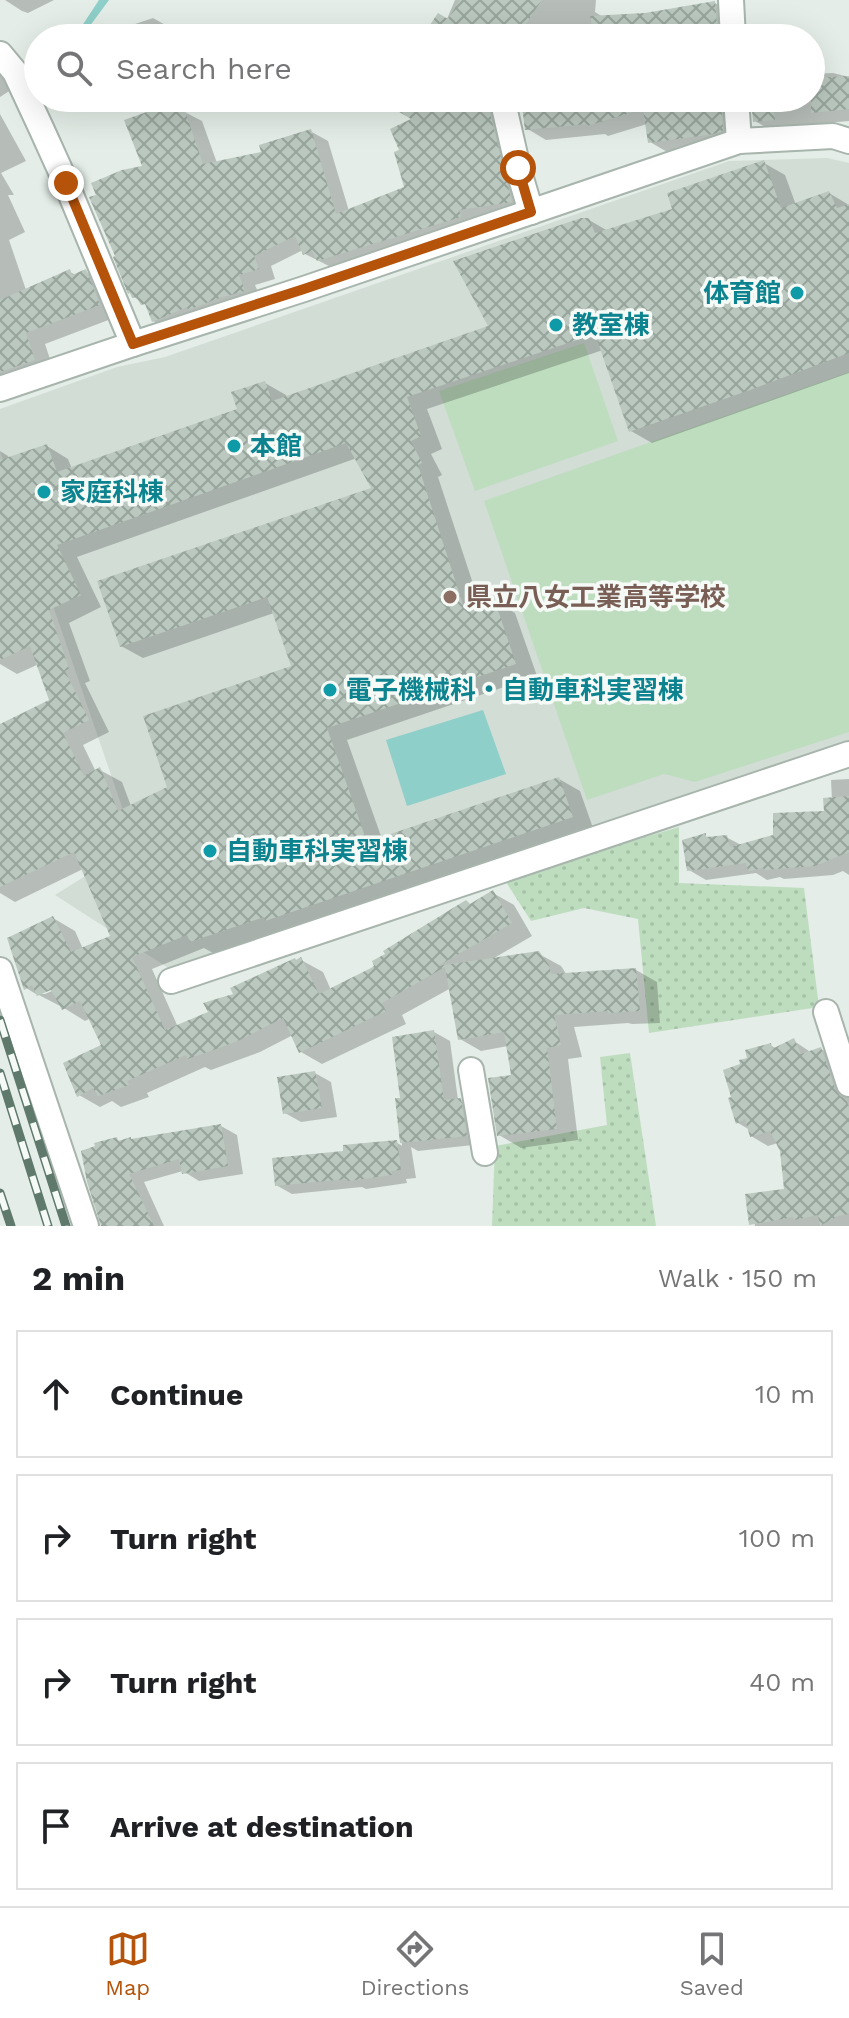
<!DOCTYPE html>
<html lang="en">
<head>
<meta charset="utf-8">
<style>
  body { margin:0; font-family:"Work Sans","Noto Sans JP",sans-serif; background:#f2f2f2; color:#202124 }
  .stop { position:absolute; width:24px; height:24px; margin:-18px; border:6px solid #b45309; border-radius:50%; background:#fff }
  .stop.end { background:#b45309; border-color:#fff; box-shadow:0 2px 8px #0008 }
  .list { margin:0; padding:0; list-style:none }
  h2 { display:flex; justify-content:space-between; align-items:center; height:104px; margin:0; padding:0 32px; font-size:34px }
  h2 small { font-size:26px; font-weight:400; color:#757577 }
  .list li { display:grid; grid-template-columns:52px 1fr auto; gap:24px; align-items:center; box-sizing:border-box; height:128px; margin:0 16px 16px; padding:0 16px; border:2px solid #e0e0e0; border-radius:0px }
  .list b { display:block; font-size:30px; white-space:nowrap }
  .list em { font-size:26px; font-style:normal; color:#757577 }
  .icon { flex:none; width:44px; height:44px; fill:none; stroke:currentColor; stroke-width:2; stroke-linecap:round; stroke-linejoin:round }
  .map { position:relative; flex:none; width:849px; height:1226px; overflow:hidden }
  .search { position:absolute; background:#fff; box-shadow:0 8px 32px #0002; left:24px; right:24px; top:24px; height:88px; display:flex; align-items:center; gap:20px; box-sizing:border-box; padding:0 28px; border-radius:44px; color:#757577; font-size:30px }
  .sheet { height:680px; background:#fff }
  nav { display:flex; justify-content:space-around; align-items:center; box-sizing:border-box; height:112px; border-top:2px solid #e0e0e0; background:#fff; font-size:22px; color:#757577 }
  nav a { display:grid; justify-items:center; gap:4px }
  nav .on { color:#b45309 }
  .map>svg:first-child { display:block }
  .built { fill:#d2ddd6 }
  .grass { fill:url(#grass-dots) }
  .garden { fill:#beddbf }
  .water { fill:#8fcfc9 }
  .shadow { fill:#0003; fill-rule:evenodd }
  .building { fill:url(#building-cross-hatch); fill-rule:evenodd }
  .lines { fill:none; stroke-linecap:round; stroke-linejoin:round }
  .minor-casing { stroke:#a7b5ad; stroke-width:28 }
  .minor { stroke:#fff; stroke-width:24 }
  .rail-casing { stroke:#5f796c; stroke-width:9 }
  .rail { stroke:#f5faf6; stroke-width:6; stroke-dasharray:18; stroke-linecap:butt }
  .route { stroke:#b45309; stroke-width:10 }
  .culture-dot { fill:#0f9aa8; stroke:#f5faf6; stroke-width:3 }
  .education-dot { fill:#8d6e63; stroke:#f5faf6; stroke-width:3 }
  .labels { text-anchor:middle; stroke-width:7; stroke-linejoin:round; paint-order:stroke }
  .culture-label { font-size:26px; font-weight:bold; fill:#0d838f; stroke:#f5faf6; text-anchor:start }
  .education-label { font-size:26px; font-weight:bold; fill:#785e54; stroke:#f5faf6; text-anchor:start }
</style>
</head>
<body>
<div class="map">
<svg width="849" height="1226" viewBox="0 0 849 1226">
  <defs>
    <pattern id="grass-dots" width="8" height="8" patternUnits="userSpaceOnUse" patternTransform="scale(2)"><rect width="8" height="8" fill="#beddbf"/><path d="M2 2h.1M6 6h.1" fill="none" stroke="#a3bfa5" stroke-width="1.8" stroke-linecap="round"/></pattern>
    <pattern id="building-cross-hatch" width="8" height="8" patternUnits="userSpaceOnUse" patternTransform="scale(2)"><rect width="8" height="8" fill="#bac8bf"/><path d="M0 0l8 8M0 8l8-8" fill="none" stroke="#97a49c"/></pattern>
  </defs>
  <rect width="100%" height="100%" fill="#e4ede7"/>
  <path class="built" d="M 827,158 L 849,163 L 849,744 L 173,971 L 55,895 L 135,845 L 0,451 L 0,409 L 117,367 L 165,357 L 729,161 Z"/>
  <g class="grass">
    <path d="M 679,827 L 679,883 L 804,888 L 819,1007 L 649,1033 L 638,919 L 584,908 L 531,921 L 504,879 Z"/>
    <path d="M 630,1053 L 656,1226 L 492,1226 L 495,1146 L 607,1125 L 600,1057 Z"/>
  </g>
  <g class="garden">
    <path d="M 584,343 L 618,441 L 475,491 L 439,391 Z"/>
    <path d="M 849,372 L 849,732 L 695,782 L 664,774 L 587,800 L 484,501 Z"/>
  </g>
  <g class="water">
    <path d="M 99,0 L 109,0 L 81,38 L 74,38 Z"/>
    <path d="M 545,28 L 579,30 L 578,38 L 545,38 Z"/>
    <path d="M 483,710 L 506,774 L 407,806 L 386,740 Z"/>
  </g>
  <g class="shadow">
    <path d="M 5,0 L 54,0 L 28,13 L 22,11 Z"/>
    <path d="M 455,0 L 596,0 L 595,12 L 603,17 L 646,15 L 715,3 L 734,14 L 736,38 L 439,38 Z"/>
    <path d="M 153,18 L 169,27 L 173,38 L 130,38 L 126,27 Z"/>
    <path d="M 0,60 L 14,88 L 0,97 Z"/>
    <path d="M 833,73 L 849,77 L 849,121 L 793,126 L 793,130 L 774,132 L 755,121 L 752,98 L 811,98 L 811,74 Z"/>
    <path d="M 393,98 L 460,98 L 487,106 L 506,117 L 529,212 L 337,270 L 305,254 L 303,250 L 271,266 L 275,279 L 255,285 L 262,301 L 171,331 L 153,321 L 149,307 L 134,297 L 145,167 L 171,105 L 202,121 L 217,163 L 264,154 L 310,131 L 328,141 L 349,211 L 406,189 L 402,151 L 415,119 Z"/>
    <path d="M 523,98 L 745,98 L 742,141 L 669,153 L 650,142 L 647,124 L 608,136 L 605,134 L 546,140 L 526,128 Z"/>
    <path d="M 0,114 L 26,161 L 1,173 L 14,195 L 8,195 L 25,232 L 9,240 L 26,290 L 70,272 L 76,275 L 85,271 L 105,283 L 119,316 L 45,344 L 54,371 L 0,377 Z"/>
    <path d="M 764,163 L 785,175 L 796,205 L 829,193 L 849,205 L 849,373 L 652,443 L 631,431 L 603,350 L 427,409 L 442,449 L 431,454 L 442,475 L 438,477 L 480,605 L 494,600 L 515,613 L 537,676 L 347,740 L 382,839 L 559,779 L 580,791 L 593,828 L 288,932 L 283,930 L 213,953 L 204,948 L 152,969 L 178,1027 L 210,1013 L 235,995 L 301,960 L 323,972 L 331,990 L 372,970 L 493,893 L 514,905 L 532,936 L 489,961 L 539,954 L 561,966 L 567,975 L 636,970 L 657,982 L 660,1023 L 632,1024 L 628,1023 L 574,1027 L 582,1057 L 568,1059 L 578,1140 L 521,1148 L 499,1135 L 513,1077 L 508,1046 L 481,1051 L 460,1039 L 451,988 L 402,1015 L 406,1024 L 322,1064 L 301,1052 L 293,1035 L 260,1052 L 211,1070 L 205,1067 L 147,1093 L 149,1097 L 121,1107 L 112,1101 L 100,1107 L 79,1095 L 103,1046 L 91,1018 L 85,1021 L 64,1008 L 62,1006 L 60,1006 L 37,994 L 45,994 L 61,987 L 59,984 L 36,994 L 26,988 L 53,918 L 75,931 L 83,949 L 112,938 L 83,869 L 15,902 L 0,893 L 0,726 L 52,701 L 39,664 L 17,674 L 0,664 L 0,451 L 8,456 L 10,459 L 47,446 L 68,459 L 72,469 L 240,410 L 265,383 L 286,395 L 287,398 L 491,327 L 589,220 L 608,231 L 675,210 ZM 357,458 L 374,490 L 121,646 L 143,658 L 274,613 L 294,667 L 169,788 L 131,806 L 122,782 L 100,770 L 96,772 L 83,745 L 109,732 L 85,683 L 90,681 L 69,623 L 101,607 L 77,557 Z"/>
    <path d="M 849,779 L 849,875 L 843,871 L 833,875 L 784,879 L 780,877 L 767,880 L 756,873 L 706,880 L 689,870 L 705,836 L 710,838 L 726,837 L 743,846 L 775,837 L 826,813 L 832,800 L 831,780 Z"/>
    <path d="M 434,1032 L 450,1041 L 458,1100 L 476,1109 L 482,1144 L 418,1151 L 411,1147 L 416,1178 L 406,1179 L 407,1183 L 366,1189 L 362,1187 L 292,1194 L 276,1185 L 346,1153 L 396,1142 L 402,1146 L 397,1100 L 402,1099 Z"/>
    <path d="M 794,1041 L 812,1053 L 821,1049 L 838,1059 L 849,1092 L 849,1226 L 755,1226 L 749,1195 L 786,1191 L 782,1151 L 778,1143 L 768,1146 L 751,1136 L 750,1130 L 738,1123 L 731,1099 L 743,1066 L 770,1045 L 777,1049 Z"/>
    <path d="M 315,1073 L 331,1082 L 337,1117 L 301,1122 L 285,1113 Z"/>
    <path d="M 221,1126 L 237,1135 L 243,1174 L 199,1181 L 183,1171 L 144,1182 L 164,1226 L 104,1226 L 116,1139 L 121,1142 L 133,1140 Z"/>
  </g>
  <g class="building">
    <path d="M 460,0 L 542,0 L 516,38 L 421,38 L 438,13 L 448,19 Z"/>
    <path d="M 715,1 L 718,38 L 595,38 L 590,16 L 645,13 Z"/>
    <path d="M 849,76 L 849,109 L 811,113 L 811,78 Z"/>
    <path d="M 376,98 L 472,98 L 488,105 L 512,202 L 459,210 L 461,217 L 317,261 L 312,251 L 303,255 L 295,236 L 254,256 L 259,269 L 239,275 L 245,291 L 219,298 L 188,310 L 187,307 L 152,322 L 145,304 L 141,305 L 136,297 L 132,298 L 130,293 L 128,294 L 113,257 L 115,256 L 89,197 L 96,195 L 91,183 L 122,170 L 142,166 L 124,120 L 172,103 L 176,111 L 184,108 L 203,164 L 261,152 L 259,145 L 311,129 L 336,214 L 404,187 L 394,152 L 399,150 L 390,129 L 411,119 Z"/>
    <path d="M 521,98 L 721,98 L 723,131 L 714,134 L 648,143 L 643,109 L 587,126 L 587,124 L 525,130 Z"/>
    <path d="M 751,98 L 773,98 L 775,120 L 753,122 Z"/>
    <path d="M 764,160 L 781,208 L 829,191 L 837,208 L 849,204 L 849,353 L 750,390 L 629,432 L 595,334 L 407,397 L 421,436 L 411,441 L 422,463 L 418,465 L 464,608 L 494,598 L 516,664 L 327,728 L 367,842 L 559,777 L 573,817 L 265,921 L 264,917 L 190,942 L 187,935 L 132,957 L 165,1030 L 208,1012 L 203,1003 L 233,994 L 230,988 L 295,958 L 296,960 L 301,957 L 319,994 L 371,968 L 374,966 L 372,961 L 385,954 L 383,951 L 466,900 L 470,904 L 493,890 L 512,923 L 438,966 L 539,951 L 549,965 L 551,974 L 636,968 L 640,1011 L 608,1013 L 608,1011 L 554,1015 L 561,1045 L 547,1048 L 557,1129 L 497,1136 L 488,1078 L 511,1075 L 504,1032 L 458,1040 L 445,967 L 382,1003 L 386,1011 L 299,1053 L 283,1018 L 238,1041 L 188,1059 L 186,1055 L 127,1081 L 129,1085 L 98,1096 L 93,1088 L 77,1097 L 63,1063 L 101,1045 L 80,1001 L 62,1010 L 51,990 L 37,996 L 32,985 L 24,990 L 7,938 L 53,916 L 71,952 L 110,936 L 74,852 L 0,887 L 0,724 L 49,700 L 30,646 L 0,660 L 0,460 L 47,444 L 57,472 L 237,409 L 231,392 L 265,381 L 272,401 L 488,326 L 453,261 L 581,218 L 589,218 L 595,233 L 672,209 L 667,193 ZM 346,443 L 371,488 L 97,581 L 120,647 L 267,597 L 291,666 L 143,716 L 167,787 L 118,811 L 100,767 L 84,776 L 63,733 L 89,720 L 65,671 L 69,669 L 49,610 L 81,595 L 57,545 Z"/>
    <path d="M 70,269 L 72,275 L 86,269 L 100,305 L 26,333 L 35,360 L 0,372 L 0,300 Z"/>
    <path d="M 849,796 L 849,852 L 815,866 L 764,870 L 763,868 L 748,871 L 746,863 L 687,871 L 682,840 L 706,833 L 706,837 L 727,835 L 730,847 L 773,835 L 773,813 L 824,811 L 823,798 Z"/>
    <path d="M 434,1030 L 444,1100 L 461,1098 L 467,1136 L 400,1143 L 395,1098 L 400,1098 L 392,1037 Z"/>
    <path d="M 794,1038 L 801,1054 L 821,1047 L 835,1089 L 840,1096 L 846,1099 L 849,1107 L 849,1214 L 838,1216 L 820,1226 L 818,1215 L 794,1220 L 793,1217 L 749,1225 L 745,1194 L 784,1189 L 780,1151 L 770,1131 L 750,1137 L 745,1119 L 736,1124 L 728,1098 L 731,1097 L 723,1070 L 740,1064 L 739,1060 L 747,1058 L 745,1050 L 771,1043 L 772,1049 Z"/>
    <path d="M 315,1071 L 322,1108 L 283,1114 L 277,1077 Z"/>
    <path d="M 221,1124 L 228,1166 L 182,1174 L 179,1159 L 129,1174 L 154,1226 L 101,1226 L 87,1182 L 81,1151 L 95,1146 L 94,1143 L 117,1137 L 118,1141 L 131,1137 L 131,1139 Z"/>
    <path d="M 397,1140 L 401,1170 L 391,1171 L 392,1175 L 348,1181 L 347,1179 L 275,1186 L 272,1158 L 343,1151 L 343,1145 Z"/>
  </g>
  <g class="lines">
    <defs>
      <g id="minor">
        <path d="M 731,0 L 733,38"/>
        <path d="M 0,54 L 15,72 L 42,130 L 66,183 L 133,344"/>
        <path d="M 502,98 L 518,168 L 531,212"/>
        <path d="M 736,98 L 739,141"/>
        <path d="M 0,389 L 133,344 L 304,289 L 739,141 L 833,136 L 849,141"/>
        <path d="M 0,970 L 86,1226"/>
        <path d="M 171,981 L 849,754"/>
        <path d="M 826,1012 L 849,1084"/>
        <path d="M 471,1070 L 485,1153"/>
      </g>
    </defs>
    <use href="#minor" class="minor-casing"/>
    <use href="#minor" class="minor"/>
    <defs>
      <g id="rail">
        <path d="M 0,1020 L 66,1226"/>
        <path d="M 0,1073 L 48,1226"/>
        <path d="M 0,1193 L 11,1226"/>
      </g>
    </defs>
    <use href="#rail" class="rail-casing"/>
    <use href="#rail" class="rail"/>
  </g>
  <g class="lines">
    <path class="route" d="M 66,183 L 133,344 L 304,289 L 531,212 L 518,168"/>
  </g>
  <g class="culture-dot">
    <circle cx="797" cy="293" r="8"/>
    <circle cx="556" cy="325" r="8"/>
    <circle cx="234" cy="446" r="8"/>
    <circle cx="44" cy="492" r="8"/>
    <circle cx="330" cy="690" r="8"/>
    <circle cx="210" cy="851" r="8"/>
  </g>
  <circle class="education-dot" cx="450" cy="597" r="8"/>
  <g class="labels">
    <g class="culture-label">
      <text x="781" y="302" text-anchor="end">体育館</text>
      <text x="572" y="334">教室棟</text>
      <text x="250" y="455">本館</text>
      <text x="60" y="501">家庭科棟</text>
      <text x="346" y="699">電子機械科・自動車科実習棟</text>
      <text x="226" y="860">自動車科実習棟</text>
    </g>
    <g class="education-label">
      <text x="466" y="606">県立八女工業高等学校</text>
    </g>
  </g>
</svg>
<div class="stop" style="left:518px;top:168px"></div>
<div class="stop end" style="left:66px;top:183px"></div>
<div class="search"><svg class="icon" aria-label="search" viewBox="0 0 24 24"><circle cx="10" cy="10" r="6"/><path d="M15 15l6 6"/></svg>Search here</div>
</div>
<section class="sheet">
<h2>2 min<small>Walk · 150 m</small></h2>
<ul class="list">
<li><svg class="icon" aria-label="ahead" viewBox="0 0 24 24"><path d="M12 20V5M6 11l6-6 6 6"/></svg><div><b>Continue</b></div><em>10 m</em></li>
<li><svg class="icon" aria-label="right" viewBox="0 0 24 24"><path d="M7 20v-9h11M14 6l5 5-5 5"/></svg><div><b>Turn right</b></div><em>100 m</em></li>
<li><svg class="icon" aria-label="right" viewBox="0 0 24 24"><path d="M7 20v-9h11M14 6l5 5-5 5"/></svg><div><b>Turn right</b></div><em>40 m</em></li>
<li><svg class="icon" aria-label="arrive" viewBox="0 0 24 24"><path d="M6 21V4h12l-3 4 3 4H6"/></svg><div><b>Arrive at destination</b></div></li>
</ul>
</section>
<nav>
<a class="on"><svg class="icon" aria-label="map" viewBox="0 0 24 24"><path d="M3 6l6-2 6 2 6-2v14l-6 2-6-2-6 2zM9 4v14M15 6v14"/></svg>Map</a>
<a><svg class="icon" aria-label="directions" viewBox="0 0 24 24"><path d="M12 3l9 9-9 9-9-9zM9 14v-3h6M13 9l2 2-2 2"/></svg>Directions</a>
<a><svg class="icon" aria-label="saved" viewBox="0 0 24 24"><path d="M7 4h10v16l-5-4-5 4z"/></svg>Saved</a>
</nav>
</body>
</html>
